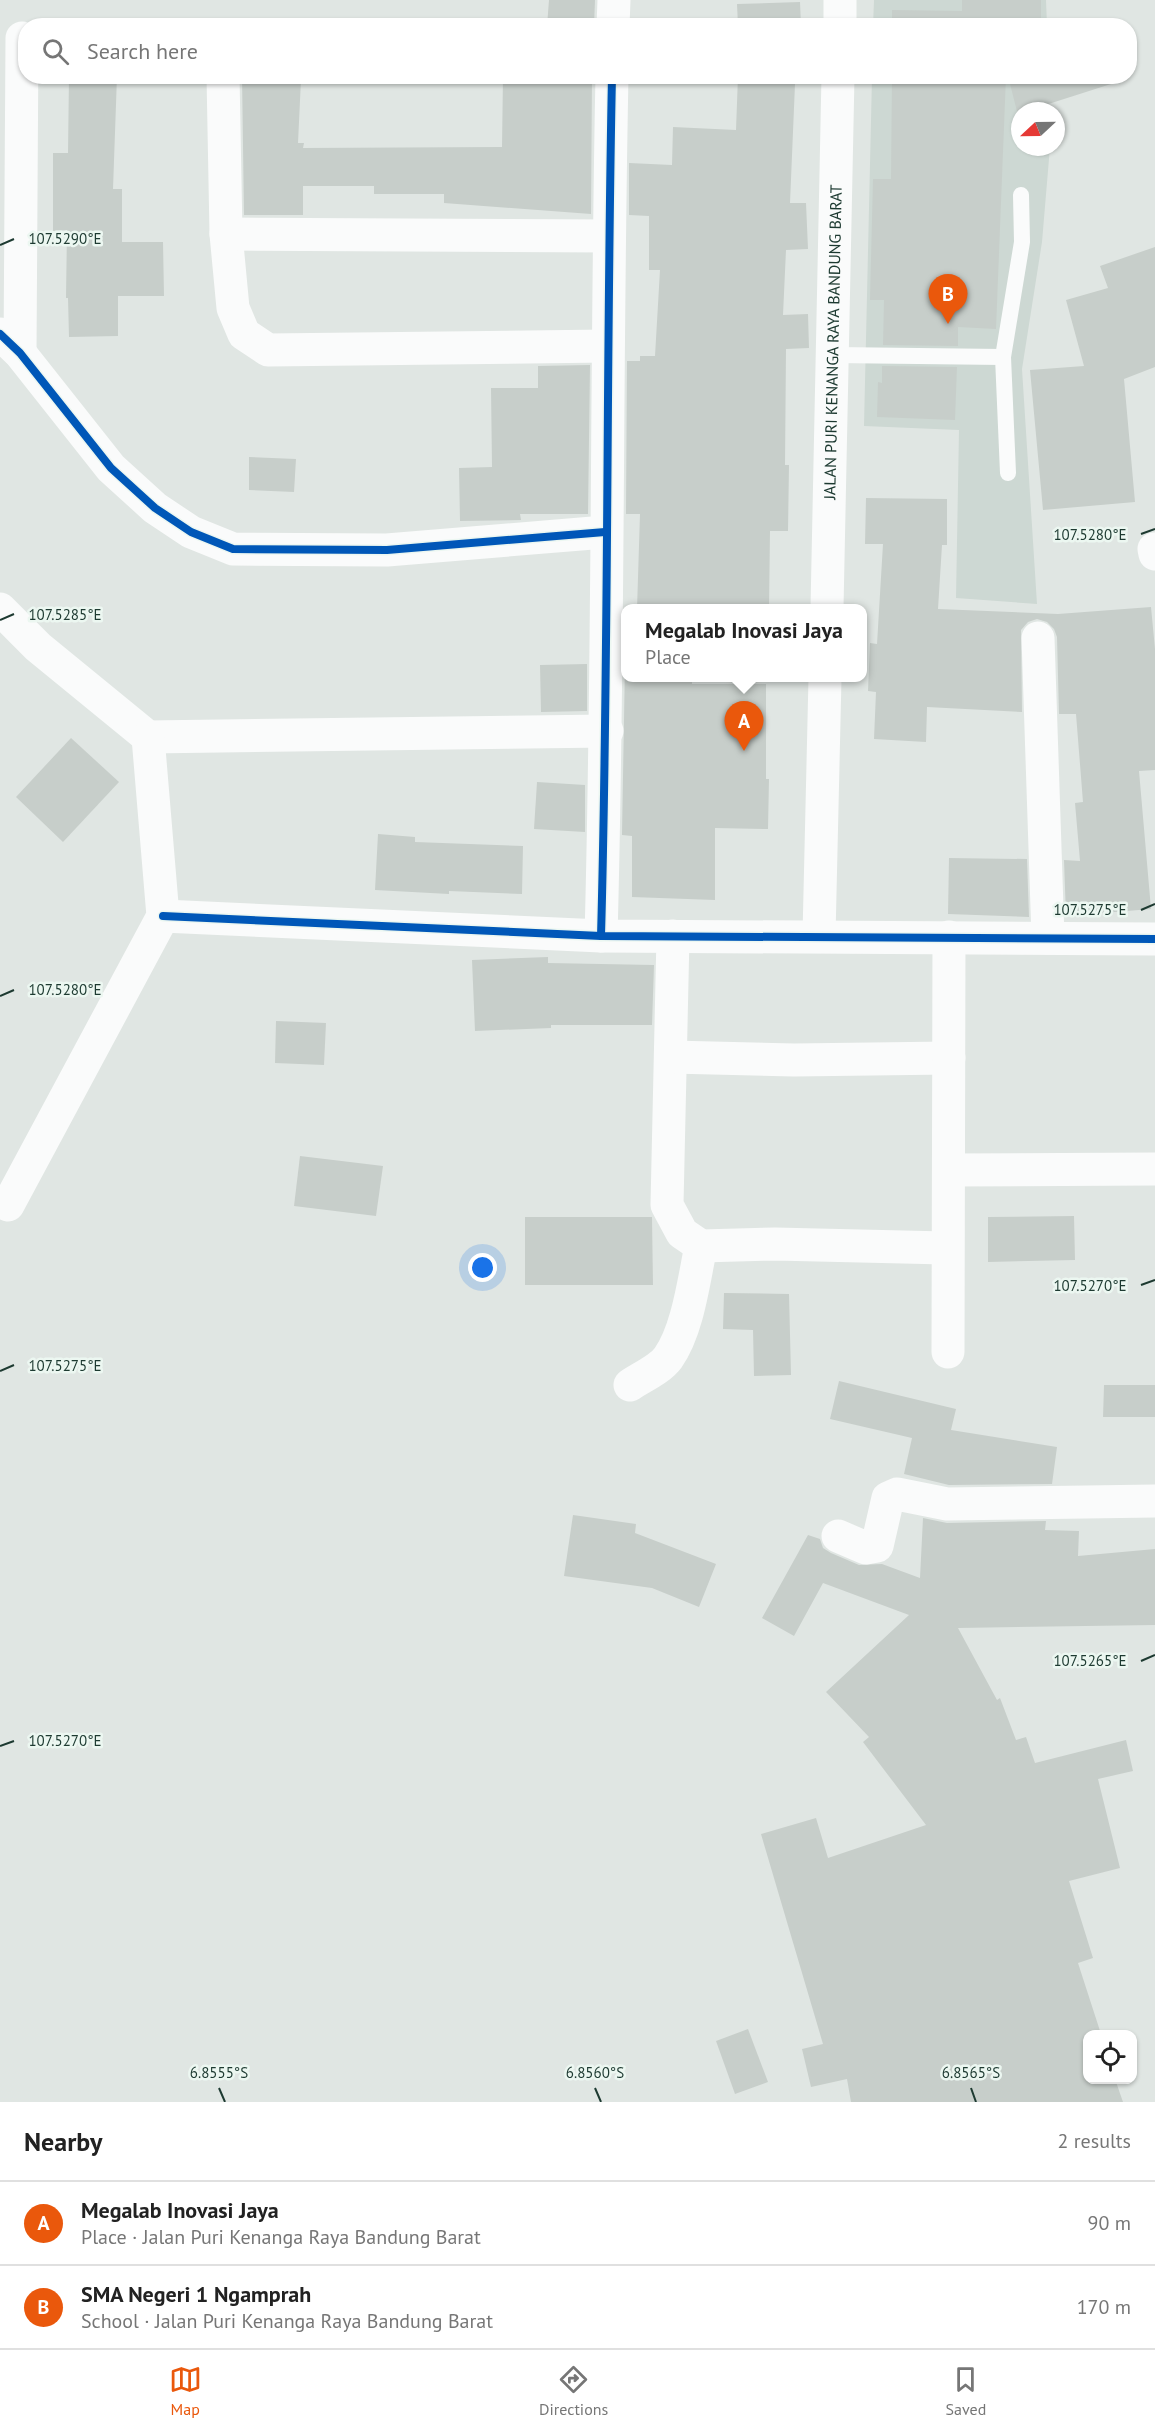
<!DOCTYPE html>
<html lang="en">
<head>
<meta charset="utf-8">
<style>
  body { margin:0; font-family:"PT Sans",sans-serif; background:#f2f2f2; color:#222 }
  .controls { position:absolute; right:18px; bottom:18px; display:grid; overflow:hidden; border-radius:12px; box-shadow:0 2px 4px #0004 }
  .controls button { width:54px; height:54px; display:grid; place-items:center; padding:0; border:0; border-bottom:2px solid #e0e0e0; background:#fff; color:#222; font:30px sans-serif }
  .compass { position:absolute; left:1011px; top:102px; width:54px; height:54px; border-radius:50%; background:#fff; box-shadow:0 2px 4px #0004; rotate:248deg }
  .you { position:absolute; left:483px; top:1268px; width:21px; height:21px; margin:-15px; border:4px solid #fff; border-radius:50%; background:#1a73e8; box-shadow:0 0 0 9px #1a73e833 }
  .badge { display:grid; place-items:center; width:39px; height:39px; border-radius:50%; background:#ea580c; color:#fff; font-size:20px; font-weight:700 }
  .pin { position:absolute; translate:-50% -50px; filter:drop-shadow(0 2px 3px #0008) }
  .pin::after { content:''; position:absolute; top:32px; width:21px; height:18px; background:inherit; clip-path:polygon(0 0,100% 0,50% 100%) }
  .popup { position:absolute; left:621px; top:604px; width:246px; height:78px; box-sizing:border-box; display:grid; place-content:center; border-radius:12px; background:#fff; filter:drop-shadow(0 2px 4px #0005); font-size:20px; white-space:nowrap; color:#767676 }
  .popup b { font-size:22px; color:#222 }
  .popup::after { content:''; position:absolute; left:50%; top:100%; margin-left:-12px; border:12px solid transparent; border-top-color:#fff }
  .list { margin:0; padding:0; list-style:none }
  h2 { display:flex; justify-content:space-between; align-items:center; height:78px; margin:0; padding:0 24px; font-size:26px }
  h2 small { font-size:20px; font-weight:400; color:#767676 }
  .list li { display:grid; grid-template-columns:39px 1fr auto; gap:18px; align-items:center; box-sizing:border-box; height:84px; padding:0 24px; border-top:2px solid #e0e0e0 }
  .list b { display:block; font-size:22px; white-space:nowrap }
  .list p { margin:0; font-size:20px; white-space:nowrap; color:#767676 }
  .list em { font-size:20px; font-style:normal; color:#767676 }
  .icon { flex:none; width:33px; height:33px; fill:none; stroke:currentColor; stroke-width:2; stroke-linecap:round; stroke-linejoin:round }
  .map { position:relative; flex:none; width:1155px; height:2102px; overflow:hidden }
  .search { position:absolute; background:#fff; box-shadow:0 2px 4px #0004; left:18px; right:18px; top:18px; height:66px; display:flex; align-items:center; gap:15px; box-sizing:border-box; padding:0 21px; border-radius:24px; color:#767676; font-size:22px }
  .sheet { height:246px; background:#fff }
  nav { display:flex; justify-content:space-around; align-items:center; box-sizing:border-box; height:84px; border-top:2px solid #e0e0e0; background:#fff; font-size:16px; color:#767676 }
  nav a { display:grid; justify-items:center; gap:3px }
  nav .on { color:#ea580c }
  .map>svg:first-child { display:block }
  .built { fill:#cdd8d3 }
  .building { fill:#c7ceca }
  .lines { fill:none; stroke-linecap:round; stroke-linejoin:round }
  .service { stroke:#fafbfb; stroke-width:16 }
  .minor { stroke:#fafbfb; stroke-width:33 }
  .cycleway-casing { stroke:#ecf7f1; stroke-width:11 }
  .cycleway { stroke:#0057b8; stroke-width:8 }
  .ticks { fill:none; stroke:#1d3a31; stroke-width:2 }
  .labels { text-anchor:middle; stroke-width:5; stroke-linejoin:round; paint-order:stroke }
  .street-label { font-size:16px; fill:#1d3a31; stroke:#ecf7f1 }
  .ticks-label { font-size:15px; text-anchor:middle; fill:#1d3a31; stroke:#ecf7f1; stroke-width:5; stroke-linejoin:round; paint-order:stroke }
</style>
</head>
<body>
<div class="map">
<svg width="1155" height="2102" viewBox="0 0 1155 2102">
  <rect width="100%" height="100%" fill="#e0e6e3"/>
  <g class="built">
    <path d="M 874,0 L 1046,0 L 1047,25 L 873,26 Z"/>
    <path d="M 872,77 L 1048,77 L 1049,111 L 1020,111 L 1020,147 L 1050,147 L 1042,242 L 1022,369 L 1037,604 L 956,598 L 959,430 L 864,426 Z"/>
  </g>
  <g class="building">
    <path d="M 549,0 L 595,0 L 594,26 L 547,26 Z"/>
    <path d="M 962,0 L 1041,0 L 1041,26 L 892,26 L 892,10 L 962,11 Z"/>
    <path d="M 800,2 L 801,26 L 738,26 L 737,4 Z"/>
    <path d="M 69,76 L 117,76 L 113,189 L 122,189 L 122,242 L 163,242 L 164,296 L 118,296 L 118,336 L 69,337 L 68,298 L 66,298 L 67,230 L 53,231 L 53,153 L 68,153 Z"/>
    <path d="M 242,76 L 301,79 L 298,143 L 304,143 L 303,148 L 502,147 L 503,76 L 592,76 L 591,214 L 444,203 L 444,194 L 374,194 L 374,186 L 303,186 L 303,215 L 244,215 Z"/>
    <path d="M 738,76 L 803,76 L 803,84 L 795,84 L 790,203 L 806,203 L 808,249 L 786,250 L 783,315 L 808,314 L 809,348 L 786,349 L 785,465 L 789,465 L 788,531 L 770,531 L 769,609 L 637,609 L 640,514 L 626,514 L 627,361 L 640,361 L 640,356 L 655,356 L 660,270 L 649,270 L 649,216 L 629,215 L 629,163 L 672,165 L 673,127 L 736,130 Z"/>
    <path d="M 892,76 L 1006,76 L 996,329 L 958,327 L 958,346 L 883,345 L 884,300 L 870,300 L 873,179 L 891,179 Z"/>
    <path d="M 1008,76 L 1110,76 L 1111,84 L 1039,107 L 1039,111 L 1020,111 L 1020,123 Z"/>
    <path d="M 1026,147 L 1039,147 L 1038,154 L 1029,155 Z"/>
    <path d="M 1155,247 L 1155,367 L 1124,379 L 1135,502 L 1043,510 L 1030,370 L 1084,366 L 1066,300 L 1108,288 L 1100,266 Z"/>
    <path d="M 590,365 L 588,514 L 520,514 L 521,520 L 460,521 L 459,468 L 492,467 L 491,388 L 538,388 L 538,366 Z"/>
    <path d="M 882,366 L 957,367 L 955,420 L 877,417 L 878,382 L 882,383 Z"/>
    <path d="M 249,457 L 296,459 L 294,492 L 249,490 Z"/>
    <path d="M 866,498 L 947,499 L 947,545 L 942,545 L 938,609 L 1058,614 L 1151,607 L 1155,649 L 1155,770 L 1139,771 L 1151,909 L 1066,916 L 1064,860 L 1080,861 L 1075,803 L 1083,802 L 1076,714 L 1059,714 L 1057,637 L 1054,629 L 1047,622 L 1037,619 L 1028,622 L 1021,630 L 1022,712 L 927,707 L 926,742 L 874,739 L 876,692 L 868,691 L 870,643 L 877,644 L 883,544 L 865,544 Z"/>
    <path d="M 625,663 L 626,678 L 692,678 L 692,684 L 766,684 L 766,779 L 769,779 L 768,829 L 715,828 L 715,900 L 632,897 L 632,836 L 622,835 Z"/>
    <path d="M 587,664 L 587,711 L 541,712 L 540,665 Z"/>
    <path d="M 71,738 L 119,782 L 63,842 L 16,797 Z"/>
    <path d="M 537,782 L 585,785 L 585,832 L 534,829 Z"/>
    <path d="M 378,834 L 415,837 L 415,842 L 523,846 L 522,894 L 449,891 L 449,894 L 375,890 Z"/>
    <path d="M 949,858 L 1027,859 L 1029,917 L 948,914 Z"/>
    <path d="M 548,957 L 548,963 L 654,965 L 652,1025 L 551,1025 L 551,1028 L 475,1031 L 472,960 Z"/>
    <path d="M 276,1021 L 326,1023 L 324,1065 L 275,1063 Z"/>
    <path d="M 300,1156 L 383,1166 L 376,1216 L 294,1206 Z"/>
    <path d="M 1074,1216 L 1075,1260 L 988,1262 L 988,1217 Z"/>
    <path d="M 525,1217 L 652,1217 L 653,1285 L 525,1285 Z"/>
    <path d="M 724,1293 L 789,1294 L 791,1375 L 754,1376 L 753,1330 L 723,1329 Z"/>
    <path d="M 839,1381 L 956,1409 L 951,1430 L 1057,1447 L 1052,1484 L 949,1485 L 904,1474 L 912,1438 L 830,1419 Z"/>
    <path d="M 1104,1385 L 1155,1385 L 1155,1417 L 1103,1417 Z"/>
    <path d="M 573,1515 L 636,1524 L 635,1533 L 716,1564 L 699,1607 L 652,1588 L 564,1576 Z"/>
    <path d="M 923,1518 L 947,1523 L 1046,1521 L 1045,1530 L 1079,1531 L 1078,1556 L 1155,1549 L 1155,1625 L 958,1628 L 997,1700 L 1000,1698 L 1016,1740 L 1026,1737 L 1035,1763 L 1126,1740 L 1133,1771 L 1098,1779 L 1120,1868 L 1069,1881 L 1093,1958 L 1078,1963 L 1101,2034 L 1088,2034 L 1088,2079 L 1115,2079 L 1123,2102 L 851,2102 L 847,2079 L 811,2087 L 802,2049 L 823,2044 L 761,1834 L 816,1818 L 828,1858 L 926,1825 L 863,1742 L 869,1737 L 826,1692 L 909,1615 L 823,1583 L 794,1636 L 762,1618 L 808,1535 L 820,1539 L 823,1548 L 831,1553 L 859,1565 L 882,1564 L 920,1578 Z"/>
    <path d="M 748,2029 L 768,2082 L 735,2094 L 716,2041 Z"/>
  </g>
  <g class="lines">
    <g class="service">
      <path d="M 833,355 L 1003,357"/>
      <path d="M 1008,473 L 1003,357 L 1022,242 L 1021,195"/>
    </g>
    <g class="minor">
      <path d="M 613,26 L 614,0"/>
      <path d="M 840,26 L 840,0"/>
      <path d="M 223,76 L 226,234 L 233,308 L 244,334 L 268,350 L 607,346"/>
      <path d="M 226,234 L 609,236"/>
      <path d="M 0,334 L 20,353 L 111,468 L 155,508 L 191,532 L 233,549 L 387,550 L 605,532"/>
      <path d="M 20,353 L 22,38"/>
      <path d="M 1154,549 L 1155,554"/>
      <path id="s1" d="M 827,608 L 838,76"/>
      <path d="M 0,609 L 38,647 L 148,737 L 607,731"/>
      <path d="M 1038,638 L 1048,938"/>
      <path d="M 163,916 L 601,936 L 1155,939"/>
      <path d="M 601,936 C 609,649 606,363 612,76"/>
      <path d="M 673,936 L 667,1205 L 682,1233 L 701,1246 L 775,1244 L 946,1248"/>
      <path d="M 819,936 L 825,678"/>
      <path d="M 671,1057 L 794,1060 L 949,1058"/>
      <path d="M 950,1170 L 1155,1169"/>
      <path d="M 8,1205 L 163,916 L 148,737"/>
      <path d="M 948,1352 L 949,937"/>
      <path d="M 630,1385 C 642,1377 660,1369 668,1358 C 688,1330 694,1279 701,1246"/>
      <path d="M 838,1536 L 866,1548 L 877,1546 L 888,1498 L 897,1494 L 947,1504 L 1155,1501"/>
    </g>
    <defs>
      <g id="cycleway">
        <path d="M 0,334 L 20,353 L 111,468 L 155,508 L 191,532 L 233,549 L 387,550 L 605,532"/>
        <path d="M 163,916 L 601,936 L 1155,939"/>
        <path d="M 601,936 C 609,649 606,363 612,76"/>
      </g>
    </defs>
    <use href="#cycleway" class="cycleway-casing"/>
    <use href="#cycleway" class="cycleway"/>
  </g>
  <path class="ticks" d="M 0,245 L 14,239M 1141,534 L 1155,529M 0,620 L 14,614M 1141,910 L 1155,904M 0,996 L 14,990M 1141,1285 L 1155,1280M 0,1371 L 14,1365M 1141,1661 L 1155,1655M 0,1746 L 14,1741M 219,2088 L 225,2102M 595,2088 L 601,2102M 971,2088 L 976,2102"/>
  <g class="labels">
    <g class="street-label">
      <text dy="6" stroke="none"><textPath href="#s1" startOffset="266">JALAN PURI KENANGA RAYA BANDUNG BARAT</textPath></text>
    </g>
  </g>
  <g class="ticks-label">
    <text x="65" y="244">107.5290°E</text>
    <text x="1090" y="540">107.5280°E</text>
    <text x="65" y="620">107.5285°E</text>
    <text x="1090" y="915">107.5275°E</text>
    <text x="65" y="995">107.5280°E</text>
    <text x="1090" y="1291">107.5270°E</text>
    <text x="65" y="1371">107.5275°E</text>
    <text x="1090" y="1666">107.5265°E</text>
    <text x="65" y="1746">107.5270°E</text>
    <text x="219" y="2078">6.8555°S</text>
    <text x="595" y="2078">6.8560°S</text>
    <text x="971" y="2078">6.8565°S</text>
  </g>
</svg>
<div class="controls">
<button><svg class="icon" aria-label="locate" viewBox="0 0 24 24"><circle cx="12" cy="12" r="6"/><path d="M12 2v4M12 18v4M2 12h4M18 12h4"/></svg></button>
</div>
<svg class="compass" viewBox="-18 -18 36 36"><path d="M0-13l5 13h-10z" fill="#e53935"/><path d="M0 13l5-13h-10z" fill="#767676"/></svg>
<div class="you"></div>
<div class="pin badge" style="left:744px;top:751px">A</div>
<div class="popup"><b>Megalab Inovasi Jaya</b>Place</div>
<div class="pin badge" style="left:948px;top:324px">B</div>
<div class="search"><svg class="icon" aria-label="search" viewBox="0 0 24 24"><circle cx="10" cy="10" r="6"/><path d="M15 15l6 6"/></svg>Search here</div>
</div>
<section class="sheet">
<h2>Nearby<small>2 results</small></h2>
<ul class="list">
<li><span class="badge">A</span><div><b>Megalab Inovasi Jaya</b><p>Place · Jalan Puri Kenanga Raya Bandung Barat</p></div><em>90 m</em></li>
<li><span class="badge">B</span><div><b>SMA Negeri 1 Ngamprah</b><p>School · Jalan Puri Kenanga Raya Bandung Barat</p></div><em>170 m</em></li>
</ul>
</section>
<nav>
<a class="on"><svg class="icon" aria-label="map" viewBox="0 0 24 24"><path d="M3 6l6-2 6 2 6-2v14l-6 2-6-2-6 2zM9 4v14M15 6v14"/></svg>Map</a>
<a><svg class="icon" aria-label="directions" viewBox="0 0 24 24"><path d="M12 3l9 9-9 9-9-9zM9 14v-3h6M13 9l2 2-2 2"/></svg>Directions</a>
<a><svg class="icon" aria-label="saved" viewBox="0 0 24 24"><path d="M7 4h10v16l-5-4-5 4z"/></svg>Saved</a>
</nav>
</body>
</html>
